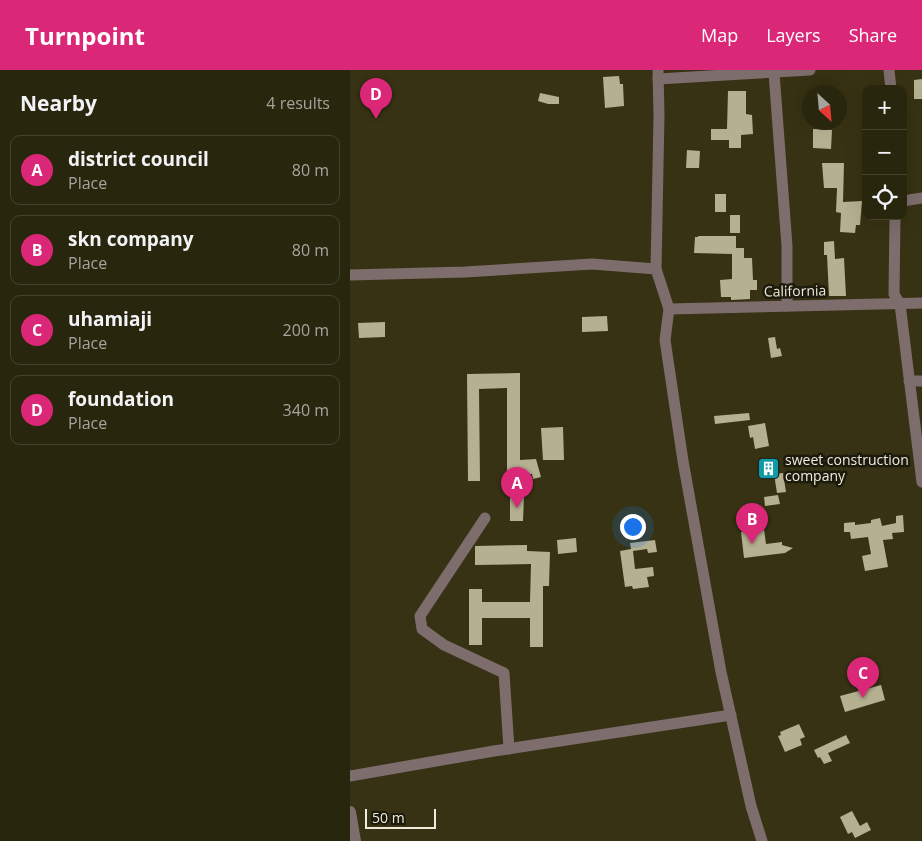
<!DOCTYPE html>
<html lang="en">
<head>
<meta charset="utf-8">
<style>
  body { margin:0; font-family:"Open Sans",sans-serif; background:#312e17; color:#f1f3f6 }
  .controls { position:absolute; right:15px; top:15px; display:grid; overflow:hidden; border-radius:10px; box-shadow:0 5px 20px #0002 }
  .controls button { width:45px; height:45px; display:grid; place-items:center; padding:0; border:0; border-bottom:1px solid #45432e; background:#29260e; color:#f1f3f6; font:25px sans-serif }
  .compass { position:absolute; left:452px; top:15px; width:45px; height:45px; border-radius:50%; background:#29260e; box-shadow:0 5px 20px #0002; rotate:154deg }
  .scale { position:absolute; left:15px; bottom:12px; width:71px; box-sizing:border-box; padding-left:5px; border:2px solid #efecda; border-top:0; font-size:14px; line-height:18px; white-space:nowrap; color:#efecda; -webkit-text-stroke:4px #1c190d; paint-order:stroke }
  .you { position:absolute; left:282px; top:456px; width:18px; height:18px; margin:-12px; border:4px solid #fff; border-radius:50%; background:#1a73e8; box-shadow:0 0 0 8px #1a73e833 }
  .badge { display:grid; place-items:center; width:32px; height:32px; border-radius:50%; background:#db2777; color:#fff; font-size:16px; font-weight:700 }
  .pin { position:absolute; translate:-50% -41px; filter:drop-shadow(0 1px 2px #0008) }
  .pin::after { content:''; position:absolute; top:26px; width:18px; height:15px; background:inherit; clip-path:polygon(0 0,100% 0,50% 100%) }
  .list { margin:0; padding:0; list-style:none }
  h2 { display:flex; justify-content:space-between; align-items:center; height:65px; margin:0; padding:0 20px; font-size:21px }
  h2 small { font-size:16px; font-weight:400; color:#a5a59e }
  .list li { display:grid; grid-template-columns:32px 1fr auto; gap:15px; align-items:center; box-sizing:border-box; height:70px; margin:0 10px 10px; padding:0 10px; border:1px solid #45432e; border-radius:10px }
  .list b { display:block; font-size:19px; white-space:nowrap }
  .list p { margin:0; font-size:16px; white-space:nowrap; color:#a5a59e }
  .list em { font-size:16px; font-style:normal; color:#a5a59e }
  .icon { flex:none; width:28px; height:28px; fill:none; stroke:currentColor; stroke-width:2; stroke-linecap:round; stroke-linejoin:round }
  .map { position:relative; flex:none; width:572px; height:771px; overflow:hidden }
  header { display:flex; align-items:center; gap:30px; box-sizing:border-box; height:70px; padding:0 25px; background:#db2777; color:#fff }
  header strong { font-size:24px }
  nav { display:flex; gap:28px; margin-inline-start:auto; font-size:18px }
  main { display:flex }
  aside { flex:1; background:#29260e }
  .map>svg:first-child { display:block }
  .building { fill:#b5b090 }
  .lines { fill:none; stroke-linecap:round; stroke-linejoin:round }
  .minor { stroke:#7e6d6d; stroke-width:11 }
  .tertiary { stroke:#7e6d6d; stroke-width:12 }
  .labels { text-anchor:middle; stroke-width:5; stroke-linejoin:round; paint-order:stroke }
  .street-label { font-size:14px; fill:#efecda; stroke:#1c190d }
  .poi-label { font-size:14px; fill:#efecda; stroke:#1c190d; text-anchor:start }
</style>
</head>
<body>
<header>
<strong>Turnpoint</strong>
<nav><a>Map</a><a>Layers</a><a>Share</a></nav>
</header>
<main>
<aside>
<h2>Nearby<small>4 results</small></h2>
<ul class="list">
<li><span class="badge">A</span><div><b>district council</b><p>Place</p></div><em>80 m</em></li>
<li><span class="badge">B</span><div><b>skn company</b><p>Place</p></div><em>80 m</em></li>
<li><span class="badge">C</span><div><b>uhamiaji</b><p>Place</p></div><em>200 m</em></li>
<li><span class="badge">D</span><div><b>foundation</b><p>Place</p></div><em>340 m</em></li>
</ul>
</aside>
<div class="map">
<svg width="572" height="771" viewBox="0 0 572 771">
  <rect width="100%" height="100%" fill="#373213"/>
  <g class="building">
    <path d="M 269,6 L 270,14 L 273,14 L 274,36 L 255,38 L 253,7 Z"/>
    <path d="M 572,9 L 572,29 L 564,29 L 564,10 Z"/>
    <path d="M 378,21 L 396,21 L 396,44 L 402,45 L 403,64 L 391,65 L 391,78 L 379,78 L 379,70 L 361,70 L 361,59 L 377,59 Z"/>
    <path d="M 190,23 L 209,27 L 209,34 L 198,34 L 188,31 Z"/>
    <path d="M 463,59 L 482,60 L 481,79 L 463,78 Z"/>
    <path d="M 337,80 L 350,81 L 349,98 L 336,98 Z"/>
    <path d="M 472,93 L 494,93 L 493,132 L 512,131 L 510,155 L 506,155 L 505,163 L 490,162 L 491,143 L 486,142 L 487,118 L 474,118 Z"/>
    <rect x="365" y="124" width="11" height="18"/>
    <rect x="380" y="145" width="10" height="18"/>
    <path d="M 348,166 L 386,166 L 386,178 L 394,178 L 394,188 L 402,188 L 403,210 L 407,210 L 407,220 L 400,220 L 400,229 L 381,230 L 381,227 L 371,227 L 370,210 L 382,209 L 382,184 L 344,183 L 345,167 L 348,167 Z"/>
    <path d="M 484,171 L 485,189 L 494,188 L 496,226 L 479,226 L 477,185 L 474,185 L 474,172 Z"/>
    <path d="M 257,246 L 258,261 L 232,262 L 232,247 Z"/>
    <path d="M 35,252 L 35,267 L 9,268 L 8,253 Z"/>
    <path d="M 425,267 L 427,279 L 430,278 L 432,286 L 421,288 L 418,268 Z"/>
    <path d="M 170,303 L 170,390 L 186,389 L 191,407 L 183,409 L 182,404 L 157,404 L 157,318 L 129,319 L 130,411 L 118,411 L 117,304 Z"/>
    <path d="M 399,343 L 400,350 L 365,354 L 364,346 Z"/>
    <path d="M 415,353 L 419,376 L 405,379 L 403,367 L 400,368 L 398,356 Z"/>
    <path d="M 213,357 L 214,390 L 193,390 L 191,358 Z"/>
    <path d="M 425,391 L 427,403 L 412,405 L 410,393 Z"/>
    <path d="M 433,403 L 436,422 L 427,423 L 424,404 Z"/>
    <path d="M 160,425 L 174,425 L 173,451 L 160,451 Z"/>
    <path d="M 428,425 L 430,434 L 415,436 L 414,427 Z"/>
    <path d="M 553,445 L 554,462 L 542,463 L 543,469 L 533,470 L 538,497 L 515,501 L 512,486 L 521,484 L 518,467 L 501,469 L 500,462 L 494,462 L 494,453 L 505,452 L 505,455 L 521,453 L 521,450 L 530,448 L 532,456 L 546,453 L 546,446 Z"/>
    <path d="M 414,459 L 416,474 L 432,472 L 432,475 L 443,478 L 435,483 L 394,488 L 391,462 Z"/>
    <path d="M 226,468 L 227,482 L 208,484 L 207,470 Z"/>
    <path d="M 305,470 L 307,482 L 298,483 L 297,479 L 283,481 L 285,499 L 303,497 L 304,506 L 297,507 L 299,517 L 283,519 L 282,516 L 275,517 L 270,481 L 281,479 L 280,473 Z"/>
    <path d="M 177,475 L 177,481 L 200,482 L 199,516 L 193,516 L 193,577 L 180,577 L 180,548 L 132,548 L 132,575 L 119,575 L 119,519 L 132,519 L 132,532 L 180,532 L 181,494 L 125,495 L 125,476 Z"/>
    <path d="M 531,615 L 535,630 L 495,642 L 490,626 Z"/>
    <path d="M 449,654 L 455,667 L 450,669 L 452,675 L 435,682 L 428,666 L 431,665 L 430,662 Z"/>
    <path d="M 496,665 L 500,673 L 478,683 L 482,691 L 474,694 L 470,687 L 468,688 L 464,680 Z"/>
    <path d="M 502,741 L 510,756 L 517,752 L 521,760 L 505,768 L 502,762 L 498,764 L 490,747 Z"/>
  </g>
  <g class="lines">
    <g class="minor">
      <path d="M 308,0 L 309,46 L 306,199 L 319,239 L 315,270 L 333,391 L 371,602 L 401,736 L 412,771"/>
      <path d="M 539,0 L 541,19"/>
      <path d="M 424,3 L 437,176 L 437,236"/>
      <path d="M 308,9 L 460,0"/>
      <path d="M 553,131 L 572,128"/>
      <path d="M 545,146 L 544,224 L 550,234 L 572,412"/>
      <path d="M 0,205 L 115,202 L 242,194 L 306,199"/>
      <path d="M 319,239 L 572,233"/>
      <path d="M 559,311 L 572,311"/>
      <path d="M 135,448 L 70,546 L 72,559 L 94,575 L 154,603 L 159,679"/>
      <path d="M 0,706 L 144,681 L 381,645"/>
    </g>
    <path class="tertiary" d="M 0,742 L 5,771"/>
  </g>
  <defs>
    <symbol id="building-square" viewBox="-11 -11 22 22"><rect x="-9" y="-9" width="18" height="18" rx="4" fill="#0f9aa8" stroke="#1c190d"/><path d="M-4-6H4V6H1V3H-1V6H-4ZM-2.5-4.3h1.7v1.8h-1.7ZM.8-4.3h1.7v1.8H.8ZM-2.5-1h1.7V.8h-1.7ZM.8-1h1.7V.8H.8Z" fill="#fff"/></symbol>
  </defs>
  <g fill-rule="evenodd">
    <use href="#building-square" x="406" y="386" width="25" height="25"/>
  </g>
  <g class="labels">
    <g class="street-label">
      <text transform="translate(445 221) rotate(-1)" y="5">California</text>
    </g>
    <g class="poi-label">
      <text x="435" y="395">sweet construction<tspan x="435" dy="16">company</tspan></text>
    </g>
  </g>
</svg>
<div class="controls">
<button>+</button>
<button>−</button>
<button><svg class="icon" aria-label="locate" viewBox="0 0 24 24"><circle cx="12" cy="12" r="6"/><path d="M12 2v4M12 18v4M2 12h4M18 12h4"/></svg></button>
</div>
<svg class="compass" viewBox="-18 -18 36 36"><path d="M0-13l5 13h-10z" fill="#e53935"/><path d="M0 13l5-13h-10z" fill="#a5a59e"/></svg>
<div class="scale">50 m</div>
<div class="you"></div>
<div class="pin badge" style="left:167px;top:438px">A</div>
<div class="pin badge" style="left:402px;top:474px">B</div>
<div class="pin badge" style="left:513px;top:628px">C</div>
<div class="pin badge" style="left:26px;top:49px">D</div>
</div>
</main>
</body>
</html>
